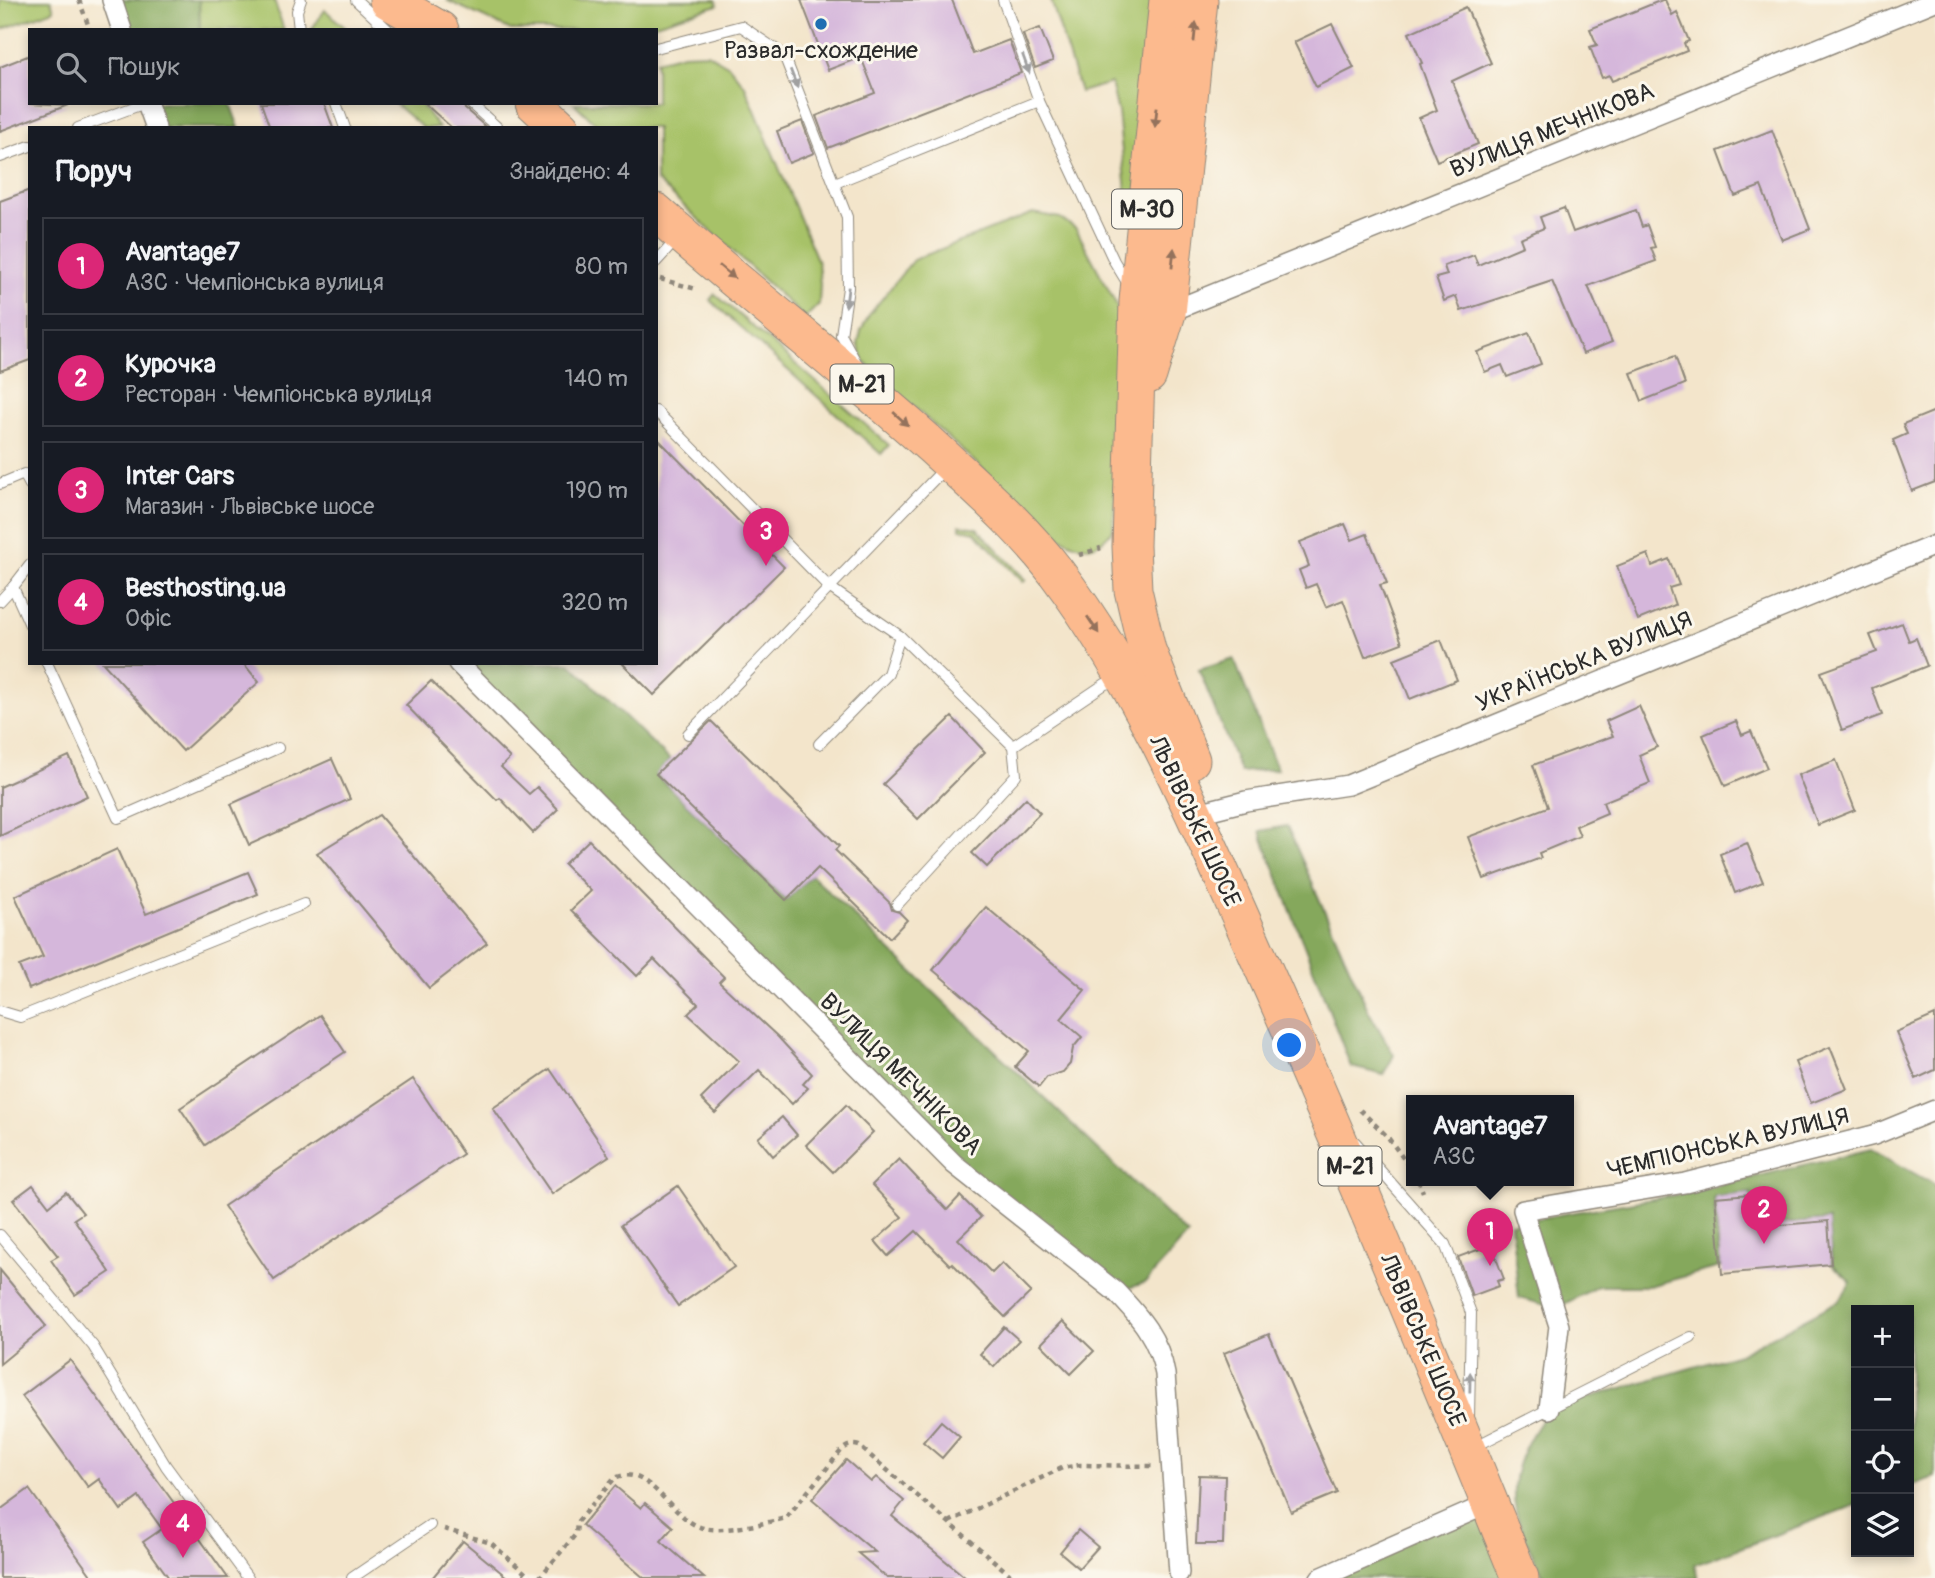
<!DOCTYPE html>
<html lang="uk">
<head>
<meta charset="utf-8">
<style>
  body { margin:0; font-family:Pangolin,sans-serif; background:#20242c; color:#f1f3f6 }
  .controls { position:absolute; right:21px; bottom:21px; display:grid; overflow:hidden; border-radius:0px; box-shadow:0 4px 10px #0003 }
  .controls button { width:63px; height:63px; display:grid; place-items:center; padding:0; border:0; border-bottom:2px solid #363941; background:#171b24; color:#f1f3f6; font:35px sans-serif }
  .you { position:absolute; left:1290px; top:1046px; width:24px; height:24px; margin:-18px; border:5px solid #fff; border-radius:50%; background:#1a73e8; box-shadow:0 0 0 10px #1a73e833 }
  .badge { display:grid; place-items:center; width:46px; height:46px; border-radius:50%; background:#db2777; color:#fff; font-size:23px; font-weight:700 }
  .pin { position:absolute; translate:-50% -58px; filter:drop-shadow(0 2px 4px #0008) }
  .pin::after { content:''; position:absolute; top:37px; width:24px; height:21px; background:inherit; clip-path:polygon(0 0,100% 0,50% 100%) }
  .popup { position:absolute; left:1406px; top:1095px; width:168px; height:91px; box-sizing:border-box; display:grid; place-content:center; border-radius:0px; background:#171b24; filter:drop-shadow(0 2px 5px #0005); font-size:23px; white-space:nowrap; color:#9ea1a6 }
  .popup b { font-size:26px; color:#f1f3f6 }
  .popup::after { content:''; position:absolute; left:50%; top:100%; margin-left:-14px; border:14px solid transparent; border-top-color:#171b24 }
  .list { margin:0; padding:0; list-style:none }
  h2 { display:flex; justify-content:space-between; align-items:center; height:91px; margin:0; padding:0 28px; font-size:30px }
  h2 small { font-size:23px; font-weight:400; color:#9ea1a6 }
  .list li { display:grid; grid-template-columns:46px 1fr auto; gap:21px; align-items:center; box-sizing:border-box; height:98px; margin:0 14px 14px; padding:0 14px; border:2px solid #363941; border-radius:0px }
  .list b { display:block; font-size:26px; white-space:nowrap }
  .list p { margin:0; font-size:23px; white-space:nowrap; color:#9ea1a6 }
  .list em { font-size:23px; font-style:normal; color:#9ea1a6 }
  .icon { flex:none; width:38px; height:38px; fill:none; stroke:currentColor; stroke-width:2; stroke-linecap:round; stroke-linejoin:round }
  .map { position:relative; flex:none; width:1935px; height:1578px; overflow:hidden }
  .search { position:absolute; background:#171b24; box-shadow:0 4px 10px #0003; left:28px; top:28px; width:630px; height:77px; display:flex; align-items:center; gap:18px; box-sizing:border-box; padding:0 24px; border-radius:0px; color:#9ea1a6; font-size:26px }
  .panel { position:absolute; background:#171b24; box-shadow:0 4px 10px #0003; left:28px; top:126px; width:630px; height:539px; border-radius:0px }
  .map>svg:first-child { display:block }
  .green { fill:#a7c268; stroke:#69764a; stroke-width:2 }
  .forest { fill:#85a85c; stroke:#586a44; stroke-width:2 }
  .building { fill:#d5b7db }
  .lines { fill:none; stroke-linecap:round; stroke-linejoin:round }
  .lane-casing { stroke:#8f887b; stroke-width:12 }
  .street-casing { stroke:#8f887b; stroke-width:22 }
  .highway-casing { stroke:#8f887b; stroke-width:39 }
  .path { stroke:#8f887b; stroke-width:4.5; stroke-dasharray:5 5; stroke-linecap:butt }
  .lane { stroke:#fff; stroke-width:10 }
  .street { stroke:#fff; stroke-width:19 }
  .highway { stroke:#fcba8e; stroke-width:37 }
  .oneway { fill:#94725c }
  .oneway2 { fill:#a0a0a0 }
  .poi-dot { fill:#1f6fb2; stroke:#fbf7ec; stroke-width:2.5 }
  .labels { text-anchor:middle; stroke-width:6; stroke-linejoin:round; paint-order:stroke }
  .shield { fill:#fbf7ec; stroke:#696865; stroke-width:2 }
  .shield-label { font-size:23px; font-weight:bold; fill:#2b2b2b }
  .poi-label { font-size:24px; fill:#2b2b2b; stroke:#fbf7ec }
  .street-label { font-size:24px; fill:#2b2b2b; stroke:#fbf7ec }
</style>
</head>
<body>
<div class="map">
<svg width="1935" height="1578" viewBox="0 0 1935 1578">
  <rect width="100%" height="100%" fill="#fbf7ec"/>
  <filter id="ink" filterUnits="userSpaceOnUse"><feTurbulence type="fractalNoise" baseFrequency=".0143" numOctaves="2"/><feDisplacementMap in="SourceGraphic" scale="14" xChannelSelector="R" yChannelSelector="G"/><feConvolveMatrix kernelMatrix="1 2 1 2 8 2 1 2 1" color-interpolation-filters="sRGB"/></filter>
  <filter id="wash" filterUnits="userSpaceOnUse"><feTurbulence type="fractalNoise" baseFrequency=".00686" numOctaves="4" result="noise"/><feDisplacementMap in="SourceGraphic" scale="28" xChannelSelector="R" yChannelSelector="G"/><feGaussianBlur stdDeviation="1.57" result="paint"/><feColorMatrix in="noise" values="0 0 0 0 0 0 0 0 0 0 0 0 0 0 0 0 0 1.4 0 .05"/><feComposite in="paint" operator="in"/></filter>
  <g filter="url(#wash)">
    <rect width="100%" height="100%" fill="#f3e5cb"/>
    <g class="green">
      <path d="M 0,0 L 51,0 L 54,10 L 0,30 Z"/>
      <path d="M 199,0 L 274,0 L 284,30 L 200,30 Z"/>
      <path d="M 446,0 L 716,0 L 718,5 L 635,30 L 511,30 Z"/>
      <path d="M 1051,0 L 1160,0 L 1135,206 L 1127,201 L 1118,112 L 1111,83 L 1080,92 Z"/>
      <path d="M 325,10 L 348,30 L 311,30 Z"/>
      <path d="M 707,53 L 729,66 L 745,86 L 818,262 L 820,284 L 819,304 L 805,318 L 656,180 L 656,128 L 600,128 L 574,103 L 656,103 L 656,61 L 683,54 Z"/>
      <path d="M 394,103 L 420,103 L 439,128 L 423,128 Z"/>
      <path d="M 1033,213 L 1060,218 L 1076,229 L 1115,302 L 1126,336 L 1113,529 C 1095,555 1081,548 1057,536 L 865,363 L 858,344 L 861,331 L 869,315 L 913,260 Z"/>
      <path d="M 715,294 L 889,445 L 881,454 L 710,300 Z"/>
      <path d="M 960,525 L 977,528 L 1026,580 L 1023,582 L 975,532 L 960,529 Z"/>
    </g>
    <g class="forest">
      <path d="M 112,0 L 199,0 L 200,30 L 122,30 Z"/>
      <path d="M 147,103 L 230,103 L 239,128 L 156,128 Z"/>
      <path d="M 1234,659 L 1277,769 L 1240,772 L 1199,670 Z"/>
      <path d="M 458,663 L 570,663 L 670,760 L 656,775 L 786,900 L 811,875 L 1188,1235 L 1145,1283 L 1116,1292 L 974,1180 Z"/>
      <path d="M 1287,826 L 1369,1012 L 1394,1055 L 1384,1075 L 1351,1067 L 1260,831 Z"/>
      <path d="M 1871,1149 L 1935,1185 L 1935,1477 L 1909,1486 L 1909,1310 L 1856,1310 L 1856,1505 L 1694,1565 L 1698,1578 L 1544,1578 C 1535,1557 1521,1534 1516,1511 C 1507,1473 1527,1439 1549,1409 L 1739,1354 L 1839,1301 L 1851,1282 L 1832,1264 L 1828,1220 L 1782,1224 L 1780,1201 L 1752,1204 L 1751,1193 L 1714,1197 L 1720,1267 L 1649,1286 L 1598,1286 L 1557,1308 L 1519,1298 L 1511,1223 L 1687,1193 Z"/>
      <path d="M 1477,1508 L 1505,1578 L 1320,1578 Z"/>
    </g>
    <g id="blocks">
      <g class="building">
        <path d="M 801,0 L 952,0 L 973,54 L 1009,40 L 1021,73 L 828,148 L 816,116 L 875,93 L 861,57 L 828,70 Z"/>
        <path d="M 1662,0 L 1665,0 L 1672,15 L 1677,12 L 1689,41 L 1684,43 L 1687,51 L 1612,81 L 1609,75 L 1602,78 L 1590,47 L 1597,45 L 1590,29 Z"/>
        <path d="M 1466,7 L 1491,63 L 1452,81 L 1478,144 L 1437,161 L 1419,118 L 1437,110 L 1420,64 L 1422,63 L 1409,33 Z"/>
        <path d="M 1332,24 L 1354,68 L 1316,87 L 1294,42 Z"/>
        <path d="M 1040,28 L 1053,61 L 1035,68 L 1023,34 Z"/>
        <path d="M 30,55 L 30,103 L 68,105 L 0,131 L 0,67 Z"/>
        <path d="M 261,103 L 324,103 L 333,128 L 270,128 Z"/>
        <path d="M 424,103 L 463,103 L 465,109 L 487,128 L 452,128 Z"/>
        <path d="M 802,121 L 814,153 L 789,163 L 777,131 Z"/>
        <path d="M 1772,130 L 1810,229 L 1782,240 L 1761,186 L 1735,196 L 1718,151 Z"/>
        <path d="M 30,190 L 30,360 L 0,371 L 0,201 Z"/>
        <path d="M 1564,208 L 1573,232 L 1636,210 L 1642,227 L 1647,225 L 1655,247 L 1651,248 L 1656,261 L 1588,286 L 1612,342 L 1583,354 L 1552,281 L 1461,311 L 1456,296 L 1444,301 L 1436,278 L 1447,275 L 1444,266 L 1474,255 L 1478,265 L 1523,246 L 1520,238 L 1544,228 L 1540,217 Z"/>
        <path d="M 1529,333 L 1541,364 L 1507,377 L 1502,365 L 1485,372 L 1477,352 Z"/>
        <path d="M 1675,356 L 1685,384 L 1642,401 L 1631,373 Z"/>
        <path d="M 1935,411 L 1935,482 L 1912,491 L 1893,440 L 1907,434 L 1903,424 Z"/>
        <path d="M 656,437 L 784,567 L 654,695 L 622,663 L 656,663 Z"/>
        <path d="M 1345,524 L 1352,540 L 1367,534 L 1387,583 L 1380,585 L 1402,643 L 1365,657 L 1343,600 L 1326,607 L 1316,584 L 1306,588 L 1299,570 L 1309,566 L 1300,542 Z"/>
        <path d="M 1648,554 L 1652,566 L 1669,559 L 1679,585 L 1669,588 L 1675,605 L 1638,620 L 1617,566 Z"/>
        <path d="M 1902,623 L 1909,641 L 1916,638 L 1927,666 L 1872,688 L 1882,715 L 1842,730 L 1821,672 L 1877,652 L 1870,635 Z"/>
        <path d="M 1441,640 L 1457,680 L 1410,699 L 1394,659 Z"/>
        <path d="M 103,663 L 243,663 L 259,682 L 183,751 Z"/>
        <path d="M 431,681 L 510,758 L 501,767 L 529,794 L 537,787 L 558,809 L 533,833 L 500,798 L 497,800 L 431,733 L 432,732 L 406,705 Z"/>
        <path d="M 1639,706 L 1657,747 L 1639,755 L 1650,783 L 1603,802 L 1607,813 L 1576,826 L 1580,836 L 1539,853 L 1541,858 L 1484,879 L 1468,837 L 1548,807 L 1533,765 L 1613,736 L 1606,721 Z"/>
        <path d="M 952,717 L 985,752 L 918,819 L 883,784 Z"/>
        <path d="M 711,721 L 839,846 L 835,850 L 890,903 L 892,910 L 899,912 L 907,920 L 890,938 L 818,868 L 786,900 L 656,774 Z"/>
        <path d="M 1736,721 L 1742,735 L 1751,731 L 1767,768 L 1725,786 L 1703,735 Z"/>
        <path d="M 69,756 L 87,796 L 0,836 L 0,787 Z"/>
        <path d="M 332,759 L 350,799 L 249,845 L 231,804 Z"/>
        <path d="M 1836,760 L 1855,810 L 1818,825 L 1798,775 Z"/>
        <path d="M 1026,798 L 1040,813 L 987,867 L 972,853 Z"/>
        <path d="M 379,815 L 487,943 L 429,988 L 317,853 Z"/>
        <path d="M 589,840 L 724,977 L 719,982 L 778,1037 L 812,1074 L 803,1084 L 808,1088 L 792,1104 L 759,1070 L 715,1113 L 701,1099 L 739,1061 L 688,1014 L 698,1004 L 654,959 L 637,976 L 571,910 L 591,891 L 564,864 Z"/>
        <path d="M 1747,843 L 1763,882 L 1735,893 L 1720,854 Z"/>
        <path d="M 117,849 L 146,914 L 248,872 L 258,894 L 29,989 L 19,966 L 43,957 L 15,896 Z"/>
        <path d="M 986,907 L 1085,990 L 1061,1019 L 1082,1037 L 1073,1048 L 1070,1064 L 1063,1072 L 1047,1077 L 1039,1087 L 1015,1067 L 1029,1051 L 933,970 Z"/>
        <path d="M 320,1015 L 345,1052 L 205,1145 L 180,1108 Z"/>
        <path d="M 1935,1015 L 1935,1070 L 1916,1079 L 1896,1032 Z"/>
        <path d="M 1830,1047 L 1847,1089 L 1811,1103 L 1795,1062 Z"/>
        <path d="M 550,1069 L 609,1156 L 552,1194 L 493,1108 Z"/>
        <path d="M 413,1079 L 463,1154 L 274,1280 L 224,1206 Z"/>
        <path d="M 846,1105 L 873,1132 L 833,1172 L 806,1145 Z"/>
        <path d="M 782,1117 L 797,1135 L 773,1156 L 758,1138 Z"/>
        <path d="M 899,1159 L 947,1210 L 960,1196 L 981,1217 L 958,1239 L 992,1273 L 1002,1263 L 1031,1292 L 1005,1317 L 952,1263 L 950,1265 L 916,1231 L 888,1256 L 875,1241 L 902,1217 L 872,1185 Z"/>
        <path d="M 33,1185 L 49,1206 L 66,1192 L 83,1213 L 74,1219 L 110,1272 L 75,1295 L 51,1260 L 58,1256 L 13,1200 Z"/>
        <path d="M 678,1186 L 734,1267 L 678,1306 L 621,1225 Z"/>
        <path d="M 1750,1194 L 1751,1205 L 1779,1202 L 1781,1225 L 1828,1221 L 1831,1264 L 1722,1274 L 1715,1197 Z"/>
        <path d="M 1491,1245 L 1504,1279 L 1497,1281 L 1499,1286 L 1472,1296 L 1458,1257 Z"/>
        <path d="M 0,1270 L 46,1326 L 0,1364 Z"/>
        <path d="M 1063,1321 L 1094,1351 L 1071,1374 L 1041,1344 Z"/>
        <path d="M 1004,1327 L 1019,1340 L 994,1367 L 980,1354 Z"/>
        <path d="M 1269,1334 L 1337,1493 L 1291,1512 L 1224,1353 Z"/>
        <path d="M 70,1360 L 182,1514 L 228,1578 L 169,1578 L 143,1542 L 162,1529 L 139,1497 L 121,1510 L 99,1479 L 88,1487 L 22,1396 Z"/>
        <path d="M 941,1421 L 960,1437 L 942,1458 L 923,1442 Z"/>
        <path d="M 846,1460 L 871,1482 L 876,1477 L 904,1501 L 892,1516 L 966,1578 L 887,1578 L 858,1553 L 875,1552 L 812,1499 Z"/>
        <path d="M 1199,1475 L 1225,1476 L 1223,1544 L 1196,1544 Z"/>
        <path d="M 615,1486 L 641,1508 L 645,1503 L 673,1527 L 661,1541 L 704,1578 L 644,1578 L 582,1525 Z"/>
        <path d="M 29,1489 L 93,1578 L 0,1578 L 0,1510 Z"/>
        <path d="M 1078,1530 L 1098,1547 L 1079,1568 L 1060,1552 Z"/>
        <path d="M 463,1541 L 508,1578 L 432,1578 Z"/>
      </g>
    </g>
  </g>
  <g filter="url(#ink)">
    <use href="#blocks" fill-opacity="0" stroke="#8f887b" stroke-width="2"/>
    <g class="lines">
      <defs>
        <g id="lane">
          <path d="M 356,0 L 388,30"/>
          <path d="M 1003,0 L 1039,101 L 1114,261 L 1128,284"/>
          <path d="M 299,30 L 297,11 L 301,0"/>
          <path d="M 656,48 L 741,26 L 784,55 L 847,217 L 848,288 L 841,335 L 857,364"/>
          <path d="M 336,103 L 345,128"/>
          <path d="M 470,103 L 498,128"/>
          <path d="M 78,128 L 145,103"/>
          <path d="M 0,157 L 30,146"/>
          <path d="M 835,183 L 1039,101"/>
          <path d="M 656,262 L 677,239"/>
          <path d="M 656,411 L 829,587 L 900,636 L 1013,746 L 1016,775 L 897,905"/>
          <path d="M 0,484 L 24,474 L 30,485"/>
          <path d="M 30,565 L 13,587 L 30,625"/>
          <path d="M 0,601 L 13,587"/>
          <path d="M 47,663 L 118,818 L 278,748"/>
          <path d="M 688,734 L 945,468"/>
          <path d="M 819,744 L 888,674 L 900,636"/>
          <path d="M 1013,746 L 1105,684 L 1119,681"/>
          <path d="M 0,1011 L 20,1017 L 304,904"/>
          <path d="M 1355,1142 L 1445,1244 L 1471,1313 L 1469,1417"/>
          <path d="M 0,1235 L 93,1346 L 166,1466 L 248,1578"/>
          <path d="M 1474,1447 L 1691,1337"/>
          <path d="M 352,1578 L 430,1525"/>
        </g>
        <g id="street">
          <path d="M 112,0 L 122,30"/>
          <path d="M 147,103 L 156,128"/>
          <path d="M 1167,313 L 1935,1"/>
          <path d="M 458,663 L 954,1164 L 1116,1292 C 1140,1317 1159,1339 1165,1374 L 1179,1573"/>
          <path d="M 1210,810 L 1246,801 L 1348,785 L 1935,545"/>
          <path d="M 1549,1409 L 1559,1326 L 1523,1210 L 1685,1183 L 1874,1135 L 1935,1110"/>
          <path d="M 1320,1578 L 1490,1503"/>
        </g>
        <g id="highway">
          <path d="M 388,0 L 440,30"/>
          <path d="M 1168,0 L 1138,301 L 1131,546 L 1133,590 L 1147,650 L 1191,760"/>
          <path d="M 534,103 L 561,128"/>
          <path d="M 656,212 C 747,293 844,367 934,448 C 976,487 1021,526 1056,572 C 1142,686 1198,822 1256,952 C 1349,1159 1435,1368 1520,1578"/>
          <path d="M 1148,375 L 1167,313 L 1199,0"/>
        </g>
      </defs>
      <use href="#lane" class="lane-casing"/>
      <use href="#street" class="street-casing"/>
      <use href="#highway" class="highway-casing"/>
      <g class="path">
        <path d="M 79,0 L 90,30"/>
        <path d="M 660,279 L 696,289"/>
        <path d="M 1079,555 L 1101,548"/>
        <path d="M 1360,1110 L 1387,1136 L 1411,1169"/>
        <path d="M 1418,1180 L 1423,1192"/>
        <path d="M 949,1522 L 1062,1468 L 1080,1465 L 1152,1466"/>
        <path d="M 444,1529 L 491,1543 L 531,1578"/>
        <path d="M 539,1578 L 576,1534 L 577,1522 L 615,1478 C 647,1462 672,1518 700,1527 C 718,1534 767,1523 786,1518 L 841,1451 C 847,1445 852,1444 859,1446 L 1014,1578"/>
      </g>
      <use href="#lane" class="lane"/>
      <use href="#street" class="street"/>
      <use href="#highway" class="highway"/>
    </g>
    <defs><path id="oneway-solid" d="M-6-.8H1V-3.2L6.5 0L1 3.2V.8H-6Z" transform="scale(1.75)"/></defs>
    <g class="oneway">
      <use href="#oneway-solid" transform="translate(1195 32) rotate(-84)"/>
      <use href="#oneway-solid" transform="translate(1156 117) rotate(96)"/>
      <use href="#oneway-solid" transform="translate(1173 258) rotate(-84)"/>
      <use href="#oneway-solid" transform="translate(727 272) rotate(40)"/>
      <use href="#oneway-solid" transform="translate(901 419) rotate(42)"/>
      <use href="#oneway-solid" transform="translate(1093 625) rotate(56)"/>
    </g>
    <g class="oneway2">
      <use href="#oneway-solid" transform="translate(1026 64) rotate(70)"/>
      <use href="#oneway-solid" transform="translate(794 79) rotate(69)"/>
      <use href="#oneway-solid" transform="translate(847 297) rotate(97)"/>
      <use href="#oneway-solid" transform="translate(1470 1382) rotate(-89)"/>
    </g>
  </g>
  <circle class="poi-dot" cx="821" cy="24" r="7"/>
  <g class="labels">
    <g class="shield">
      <rect x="1112" y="189.5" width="70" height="39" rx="5"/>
      <rect x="830.5" y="364.5" width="63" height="39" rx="5"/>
      <rect x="1318.5" y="1146.5" width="63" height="39" rx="5"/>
    </g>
    <g class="shield-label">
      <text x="1147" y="217">М-30</text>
      <text x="862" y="392">М-21</text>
      <text x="1350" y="1174">М-21</text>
    </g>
    <g class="poi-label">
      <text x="821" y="58">Развал-схождение</text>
    </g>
    <g class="street-label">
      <text transform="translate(1552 130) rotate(-22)" y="8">ВУЛИЦЯ МЕЧНІКОВА</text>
      <text transform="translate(1584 661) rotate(-22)" y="8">УКРАЇНСЬКА ВУЛИЦЯ</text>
      <text transform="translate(1195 821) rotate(65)" y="8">ЛЬВІВСЬКЕ ШОСЕ</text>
      <text transform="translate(901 1074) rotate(45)" y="8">ВУЛИЦЯ МЕЧНІКОВА</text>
      <text transform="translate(1728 1143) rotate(-13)" y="8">ЧЕМПІОНСЬКА ВУЛИЦЯ</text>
      <text transform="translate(1423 1340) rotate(67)" y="8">ЛЬВІВСЬКЕ ШОСЕ</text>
    </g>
  </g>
</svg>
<div class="controls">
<button>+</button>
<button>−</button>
<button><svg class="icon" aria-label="locate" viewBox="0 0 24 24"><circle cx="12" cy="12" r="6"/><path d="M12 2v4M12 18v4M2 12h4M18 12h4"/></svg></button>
<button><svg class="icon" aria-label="layers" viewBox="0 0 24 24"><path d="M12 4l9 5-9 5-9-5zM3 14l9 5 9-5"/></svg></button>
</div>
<div class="you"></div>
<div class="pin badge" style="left:1490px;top:1266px">1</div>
<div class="popup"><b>Avantage7</b>АЗС</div>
<div class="pin badge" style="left:1764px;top:1244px">2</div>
<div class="pin badge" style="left:766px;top:566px">3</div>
<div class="pin badge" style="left:183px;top:1558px">4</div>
<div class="search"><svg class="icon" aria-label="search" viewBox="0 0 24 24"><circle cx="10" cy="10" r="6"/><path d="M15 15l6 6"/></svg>Пошук</div>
<section class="panel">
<h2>Поруч<small>Знайдено: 4</small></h2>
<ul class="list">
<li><span class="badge">1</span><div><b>Avantage7</b><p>АЗС · Чемпіонська вулиця</p></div><em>80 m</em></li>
<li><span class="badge">2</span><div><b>Курочка</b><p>Ресторан · Чемпіонська вулиця</p></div><em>140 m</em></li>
<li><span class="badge">3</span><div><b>Inter Cars</b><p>Магазин · Львівське шосе</p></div><em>190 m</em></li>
<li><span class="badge">4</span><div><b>Besthosting.ua</b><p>Офіс</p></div><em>320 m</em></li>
</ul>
</section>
</div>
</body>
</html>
